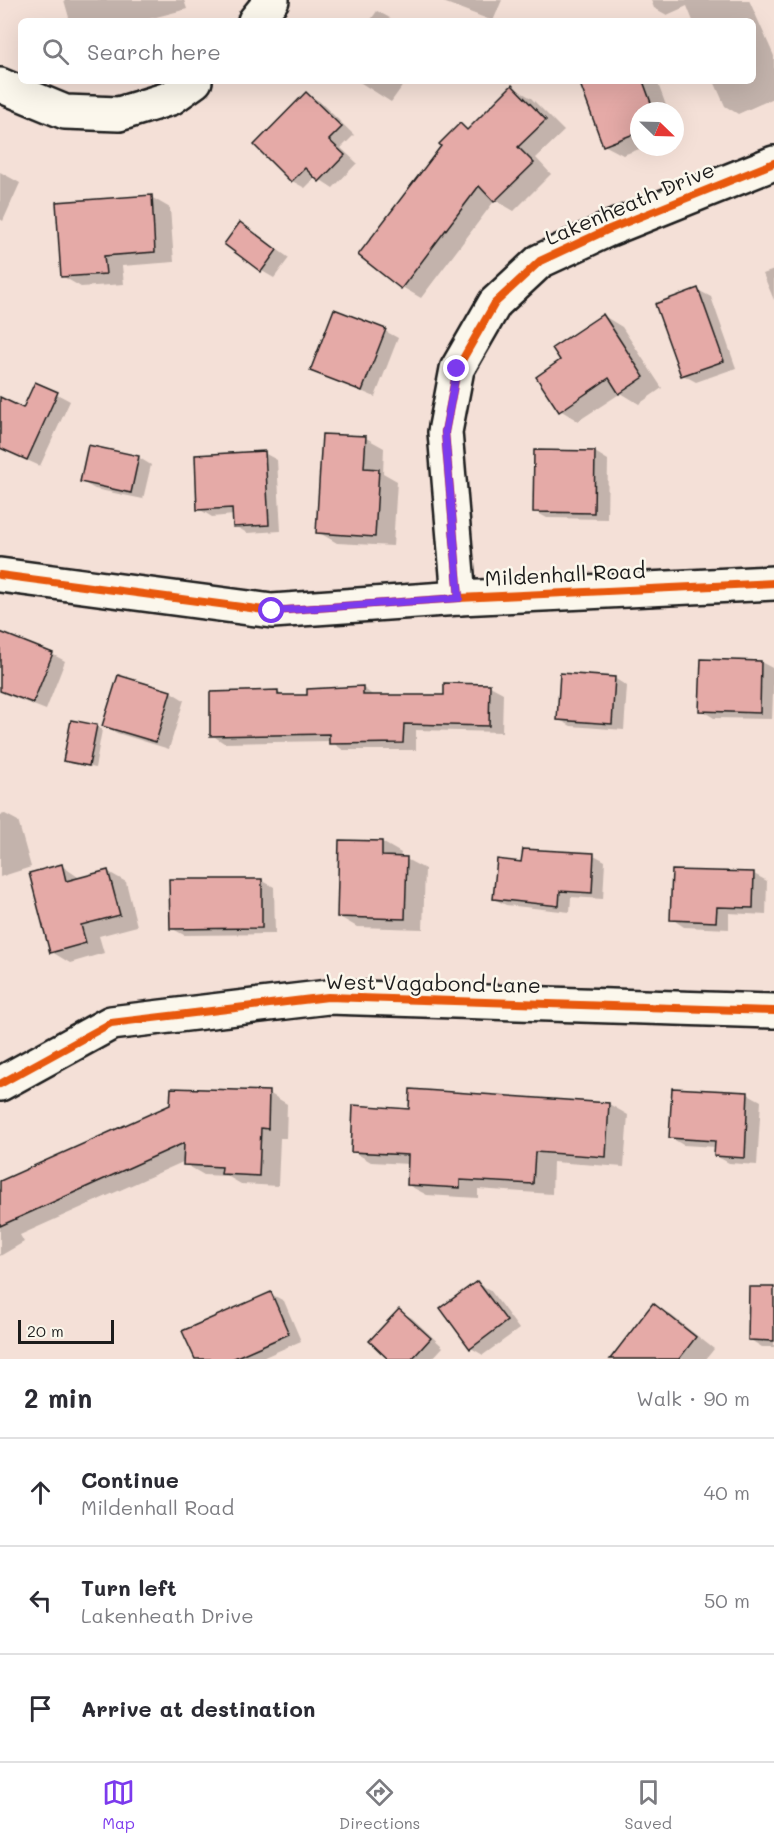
<!DOCTYPE html>
<html lang="en">
<head>
<meta charset="utf-8">
<style>
  body { margin:0; font-family:Mali,sans-serif; background:#f2f2f3; color:#2b2b33 }
  .compass { position:absolute; left:630px; top:102px; width:54px; height:54px; border-radius:50%; background:#fff; box-shadow:0 6px 24px #0002; rotate:113deg }
  .scale { position:absolute; left:18px; bottom:15px; width:96px; box-sizing:border-box; padding-left:6px; border:3px solid #1c1c1c; border-top:0; font-size:16px; line-height:21px; white-space:nowrap; color:#1c1c1c; -webkit-text-stroke:4px #fbf7ec; paint-order:stroke }
  .stop { position:absolute; width:18px; height:18px; margin:-14px; border:4px solid #7c3aed; border-radius:50%; background:#fff }
  .stop.end { background:#7c3aed; border-color:#fff; box-shadow:0 2px 6px #0008 }
  .list { margin:0; padding:0; list-style:none }
  h2 { display:flex; justify-content:space-between; align-items:center; height:78px; margin:0; padding:0 24px; font-size:26px }
  h2 small { font-size:20px; font-weight:400; color:#7c7c81 }
  .list li { display:grid; grid-template-columns:39px 1fr auto; gap:18px; align-items:center; box-sizing:border-box; height:108px; padding:0 24px; border-top:2px solid #e1e1e2 }
  .list b { display:block; font-size:22px; white-space:nowrap }
  .list p { margin:0; font-size:20px; white-space:nowrap; color:#7c7c81 }
  .list em { font-size:20px; font-style:normal; color:#7c7c81 }
  .icon { flex:none; width:33px; height:33px; fill:none; stroke:currentColor; stroke-width:2; stroke-linecap:round; stroke-linejoin:round }
  .map { position:relative; flex:none; width:774px; height:1359px; overflow:hidden }
  .search { position:absolute; background:#fff; box-shadow:0 6px 24px #0002; left:18px; right:18px; top:18px; height:66px; display:flex; align-items:center; gap:15px; box-sizing:border-box; padding:0 21px; border-radius:9px; color:#7c7c81; font-size:22px }
  .sheet { height:402px; background:#fff }
  nav { display:flex; justify-content:space-around; align-items:center; box-sizing:border-box; height:84px; border-top:2px solid #e1e1e2; background:#fff; font-size:16px; color:#7c7c81 }
  nav a { display:grid; justify-items:center; gap:3px }
  nav .on { color:#7c3aed }
  .map>svg:first-child { display:block }
  .shadow { fill:#0003 }
  .building { fill:#e5aaa7; stroke:#1c1c1c; stroke-width:1.5 }
  .lines { fill:none; stroke-linecap:round; stroke-linejoin:round }
  .street-casing { stroke:#1c1c1c; stroke-width:38 }
  .street { stroke:#fbf7ec; stroke-width:33 }
  .cycleway-casing { stroke:#fbf7ec; stroke-width:11 }
  .cycleway { stroke:#e8590c; stroke-width:8 }
  .route { stroke:#7c3aed; stroke-width:8 }
  .labels { text-anchor:middle; stroke-width:5; stroke-linejoin:round; paint-order:stroke }
  .street-label { font-size:21px; fill:#1c1c1c; stroke:#fbf7ec }
</style>
</head>
<body>
<div class="map">
<svg width="774" height="1359" viewBox="0 0 774 1359">
  <rect width="100%" height="100%" fill="#f4e0d7"/>
  <filter id="ink" filterUnits="userSpaceOnUse"><feTurbulence type="fractalNoise" baseFrequency=".0167" numOctaves="2"/><feDisplacementMap in="SourceGraphic" scale="12" xChannelSelector="R" yChannelSelector="G"/><feConvolveMatrix kernelMatrix="1 2 1 2 8 2 1 2 1" color-interpolation-filters="sRGB"/></filter>
  <g filter="url(#ink)">
    <g class="shadow">
      <path d="M 64,0 L 184,0 L 187,9 L 141,21 L 70,21 Z"/>
      <path d="M 438,0 L 502,0 L 493,21 Z"/>
      <path d="M 651,0 L 749,0 L 774,56 L 774,98 L 738,114 L 725,106 L 714,81 L 753,81 L 753,21 L 693,21 L 687,6 L 667,15 L 654,8 Z"/>
      <path d="M 377,11 L 390,18 L 393,21 L 370,21 Z"/>
      <path d="M 358,81 L 406,81 L 391,102 Z"/>
      <path d="M 581,81 L 657,81 L 668,111 L 639,111 L 639,147 L 645,147 L 623,155 L 604,145 Z"/>
      <path d="M 513,87 L 531,98 L 564,131 L 536,158 L 551,174 L 514,211 L 495,200 L 421,298 L 402,287 L 461,125 L 469,130 Z"/>
      <path d="M 306,94 L 319,101 L 354,135 L 341,148 L 357,163 L 333,188 L 316,177 L 305,188 L 292,181 L 256,145 Z"/>
      <path d="M 0,172 L 20,183 L 3,221 L 0,219 Z"/>
      <path d="M 151,197 L 170,208 L 174,262 L 122,266 L 124,284 L 81,287 L 62,276 Z"/>
      <path d="M 253,232 L 289,258 L 274,278 L 262,271 Z"/>
      <path d="M 774,270 L 774,300 L 763,274 Z"/>
      <path d="M 698,290 L 711,297 L 736,368 L 696,382 L 683,375 Z"/>
      <path d="M 604,316 L 622,327 L 662,388 L 639,404 L 621,393 L 578,421 L 560,410 L 562,361 Z"/>
      <path d="M 385,331 L 398,338 L 375,397 L 312,370 Z"/>
      <path d="M 57,394 L 70,401 L 40,466 L 0,448 L 0,399 L 24,410 Z"/>
      <path d="M 366,438 L 384,448 L 383,473 L 397,481 L 393,546 L 337,543 L 318,532 Z"/>
      <path d="M 595,452 L 608,460 L 607,519 L 547,518 L 534,511 Z"/>
      <path d="M 264,453 L 277,460 L 281,531 L 247,533 L 235,526 L 234,515 L 212,517 L 199,509 Z"/>
      <path d="M 138,457 L 151,465 L 143,499 L 95,489 L 82,482 Z"/>
      <path d="M 0,649 L 52,654 L 65,661 L 46,710 L 0,692 Z"/>
      <path d="M 761,662 L 774,669 L 772,719 L 714,718 L 701,710 Z"/>
      <path d="M 119,677 L 171,692 L 184,700 L 169,749 L 117,733 L 104,726 Z"/>
      <path d="M 614,678 L 627,686 L 624,730 L 571,726 L 558,719 Z"/>
      <path d="M 446,685 L 490,686 L 503,693 L 502,732 L 416,730 L 416,750 L 343,750 L 330,741 L 224,743 L 212,735 L 277,692 L 285,696 L 308,696 L 362,687 L 375,697 L 445,697 Z"/>
      <path d="M 96,726 L 102,730 L 95,768 L 65,760 Z"/>
      <path d="M 5,814 L 18,821 L 31,867 L 0,877 L 0,815 Z"/>
      <path d="M 382,842 L 401,853 L 400,858 L 406,859 L 425,869 L 423,929 L 357,927 L 338,916 Z"/>
      <path d="M 524,851 L 594,855 L 605,861 L 603,899 L 571,897 L 570,912 L 506,905 L 494,899 L 523,863 Z"/>
      <path d="M 62,866 L 81,879 L 107,871 L 126,882 L 137,926 L 99,936 L 104,953 L 70,963 L 52,952 Z"/>
      <path d="M 674,871 L 754,874 L 767,881 L 766,915 L 729,913 L 729,929 L 684,927 L 672,919 Z"/>
      <path d="M 261,880 L 274,887 L 275,934 L 184,935 L 171,928 Z"/>
      <path d="M 674,1090 L 748,1094 L 761,1101 L 757,1165 L 729,1163 L 716,1156 L 716,1147 L 683,1145 L 670,1137 Z"/>
      <path d="M 269,1093 L 287,1104 L 286,1138 L 280,1138 L 278,1186 L 241,1184 L 227,1176 L 204,1175 L 185,1164 L 185,1161 L 20,1235 L 24,1242 L 0,1256 L 0,1182 Z"/>
      <path d="M 609,1104 L 628,1115 L 624,1167 L 553,1162 L 552,1194 L 478,1189 L 478,1198 L 427,1195 L 408,1185 L 409,1164 L 371,1162 L 352,1151 L 411,1110 Z"/>
      <path d="M 477,1283 L 490,1290 L 519,1329 L 483,1355 L 471,1348 Z"/>
      <path d="M 774,1289 L 774,1347 L 762,1347 L 749,1339 Z"/>
      <path d="M 271,1294 L 284,1301 L 301,1341 L 260,1359 L 196,1359 Z"/>
      <path d="M 653,1305 L 672,1316 L 714,1349 L 706,1359 L 611,1359 Z"/>
      <path d="M 399,1311 L 412,1318 L 443,1347 L 432,1359 L 390,1359 Z"/>
    </g>
    <g class="building">
      <path d="M 579,81 L 643,81 L 654,111 L 639,111 L 639,132 L 603,146 Z"/>
      <path d="M 512,85 L 546,120 L 518,147 L 534,163 L 494,202 L 479,186 L 401,289 L 358,255 L 441,146 L 439,144 L 460,123 L 467,130 Z"/>
      <path d="M 306,92 L 342,127 L 329,140 L 345,155 L 319,182 L 305,168 L 291,182 L 254,145 Z"/>
      <path d="M 152,195 L 155,252 L 104,256 L 106,274 L 61,277 L 56,202 Z"/>
      <path d="M 240,222 L 277,250 L 261,272 L 224,244 Z"/>
      <path d="M 698,288 L 724,361 L 681,376 L 655,304 Z"/>
      <path d="M 334,309 L 386,329 L 362,391 L 310,371 Z"/>
      <path d="M 603,314 L 644,377 L 619,394 L 609,378 L 559,412 L 536,377 L 560,360 L 552,348 Z"/>
      <path d="M 35,382 L 58,392 L 27,460 L 0,448 L 0,397 L 23,408 Z"/>
      <path d="M 322,434 L 366,436 L 364,468 L 379,469 L 375,537 L 316,533 Z"/>
      <path d="M 88,445 L 139,456 L 131,493 L 80,482 Z"/>
      <path d="M 534,450 L 595,451 L 594,513 L 533,512 Z"/>
      <path d="M 265,451 L 269,525 L 233,527 L 232,508 L 197,510 L 195,455 Z"/>
      <path d="M 0,632 L 53,653 L 33,703 L 0,691 Z"/>
      <path d="M 701,659 L 761,661 L 760,713 L 699,711 Z"/>
      <path d="M 560,673 L 615,677 L 612,724 L 557,720 Z"/>
      <path d="M 118,675 L 171,691 L 156,742 L 102,726 Z"/>
      <path d="M 444,683 L 490,684 L 489,726 L 404,724 L 403,743 L 329,744 L 329,734 L 210,736 L 210,692 L 278,690 L 278,695 L 307,695 L 307,689 L 363,686 L 363,695 L 444,695 Z"/>
      <path d="M 71,720 L 97,725 L 89,766 L 63,761 Z"/>
      <path d="M 339,840 L 382,841 L 382,856 L 407,857 L 405,919 L 337,917 Z"/>
      <path d="M 523,849 L 594,853 L 592,893 L 560,891 L 559,906 L 493,899 L 497,859 L 521,862 Z"/>
      <path d="M 62,864 L 66,881 L 108,870 L 120,915 L 81,925 L 86,943 L 50,953 L 29,873 Z"/>
      <path d="M 672,870 L 754,872 L 753,908 L 717,907 L 716,922 L 670,920 Z"/>
      <path d="M 169,879 L 262,879 L 262,928 L 170,929 Z"/>
      <path d="M 171,1088 L 269,1091 L 268,1129 L 261,1128 L 259,1176 L 221,1174 L 222,1167 L 183,1165 L 184,1143 L 0,1226 L 0,1181 L 170,1105 Z"/>
      <path d="M 672,1088 L 748,1092 L 745,1158 L 714,1156 L 715,1141 L 669,1138 Z"/>
      <path d="M 410,1089 L 609,1103 L 606,1157 L 535,1152 L 533,1184 L 460,1180 L 460,1188 L 407,1185 L 408,1155 L 351,1152 L 353,1105 L 409,1109 Z"/>
      <path d="M 477,1281 L 507,1321 L 470,1349 L 440,1308 Z"/>
      <path d="M 749,1287 L 774,1287 L 774,1341 L 748,1340 Z"/>
      <path d="M 271,1292 L 289,1334 L 232,1359 L 195,1359 L 182,1331 Z"/>
      <path d="M 653,1303 L 696,1337 L 679,1359 L 610,1359 Z"/>
      <path d="M 399,1309 L 431,1338 L 412,1359 L 388,1359 L 369,1341 Z"/>
    </g>
    <g class="lines">
      <defs>
        <g id="street">
          <path d="M 255,21 L 272,0"/>
          <path d="M 0,85 L 65,112 L 119,114 L 171,98 L 195,81"/>
          <path d="M 0,575 L 272,611 L 459,598 L 774,583"/>
          <path d="M 459,598 L 445,432 L 457,369 L 495,303 L 540,261 L 607,230 L 774,163"/>
          <path d="M 0,1084 L 111,1023 L 328,997 L 774,1011"/>
        </g>
      </defs>
      <use href="#street" class="street-casing"/>
      <use href="#street" class="street"/>
      <defs>
        <g id="cycleway">
          <path d="M 0,575 L 272,611 L 459,598 L 774,583"/>
          <path d="M 459,598 L 445,432 L 457,369 L 495,303 L 540,261 L 607,230 L 774,163"/>
          <path d="M 0,1084 L 111,1023 L 328,997 L 774,1011"/>
        </g>
      </defs>
      <use href="#cycleway" class="cycleway-casing"/>
      <use href="#cycleway" class="cycleway"/>
    </g>
  </g>
  <g class="lines" filter="url(#ink)">
    <path class="route" d="M 272,611 L 459,598 L 445,432 L 457,369"/>
  </g>
  <g class="labels">
    <g class="street-label">
      <text transform="translate(630 204) rotate(-23)" y="7">Lakenheath Drive</text>
      <text transform="translate(565 575) rotate(-3)" y="7">Mildenhall Road</text>
      <text transform="translate(433 984) rotate(1)" y="7">West Vagabond Lane</text>
    </g>
  </g>
</svg>
<svg class="compass" viewBox="-18 -18 36 36"><path d="M0-13l5 13h-10z" fill="#e53935"/><path d="M0 13l5-13h-10z" fill="#7c7c81"/></svg>
<div class="scale">20 m</div>
<div class="stop" style="left:272px;top:611px"></div>
<div class="stop end" style="left:457px;top:369px"></div>
<div class="search"><svg class="icon" aria-label="search" viewBox="0 0 24 24"><circle cx="10" cy="10" r="6"/><path d="M15 15l6 6"/></svg>Search here</div>
</div>
<section class="sheet">
<h2>2 min<small>Walk · 90 m</small></h2>
<ul class="list">
<li><svg class="icon" aria-label="ahead" viewBox="0 0 24 24"><path d="M12 20V5M6 11l6-6 6 6"/></svg><div><b>Continue</b><p>Mildenhall Road</p></div><em>40 m</em></li>
<li><svg class="icon" aria-label="left" viewBox="0 0 24 24"><path d="M17 20v-9H6M10 6l-5 5 5 5"/></svg><div><b>Turn left</b><p>Lakenheath Drive</p></div><em>50 m</em></li>
<li><svg class="icon" aria-label="arrive" viewBox="0 0 24 24"><path d="M6 21V4h12l-3 4 3 4H6"/></svg><div><b>Arrive at destination</b></div></li>
</ul>
</section>
<nav>
<a class="on"><svg class="icon" aria-label="map" viewBox="0 0 24 24"><path d="M3 6l6-2 6 2 6-2v14l-6 2-6-2-6 2zM9 4v14M15 6v14"/></svg>Map</a>
<a><svg class="icon" aria-label="directions" viewBox="0 0 24 24"><path d="M12 3l9 9-9 9-9-9zM9 14v-3h6M13 9l2 2-2 2"/></svg>Directions</a>
<a><svg class="icon" aria-label="saved" viewBox="0 0 24 24"><path d="M7 4h10v16l-5-4-5 4z"/></svg>Saved</a>
</nav>
</body>
</html>
